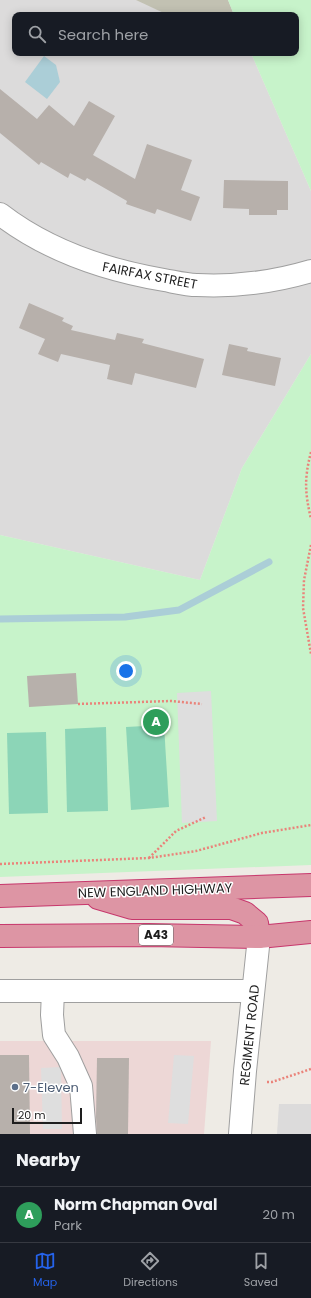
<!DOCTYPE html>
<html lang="en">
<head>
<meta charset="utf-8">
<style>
  body { margin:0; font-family:Poppins,sans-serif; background:#20242c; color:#f1f3f6 }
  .scale { position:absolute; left:12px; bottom:10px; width:70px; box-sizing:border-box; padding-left:4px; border:2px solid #1e1e1e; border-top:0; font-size:11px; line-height:14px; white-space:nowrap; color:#1e1e1e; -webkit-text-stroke:3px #fff; paint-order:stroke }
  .you { position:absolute; left:126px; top:671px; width:14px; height:14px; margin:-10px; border:3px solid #fff; border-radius:50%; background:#1a73e8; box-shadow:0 0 0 6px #1a73e833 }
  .badge { display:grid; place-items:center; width:26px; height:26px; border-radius:50%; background:#2563eb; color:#fff; font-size:13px; font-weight:700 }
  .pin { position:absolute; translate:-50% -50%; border:2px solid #fff; box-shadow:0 1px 4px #0006 }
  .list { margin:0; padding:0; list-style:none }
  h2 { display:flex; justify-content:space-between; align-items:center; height:52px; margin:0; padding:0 16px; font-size:17px }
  h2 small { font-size:13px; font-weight:400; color:#9ea1a6 }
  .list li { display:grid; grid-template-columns:26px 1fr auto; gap:12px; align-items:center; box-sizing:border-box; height:56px; padding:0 16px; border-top:1px solid #363941 }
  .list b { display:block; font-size:15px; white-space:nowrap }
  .list p { margin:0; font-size:13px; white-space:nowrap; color:#9ea1a6 }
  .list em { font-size:13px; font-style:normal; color:#9ea1a6 }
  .icon { flex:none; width:22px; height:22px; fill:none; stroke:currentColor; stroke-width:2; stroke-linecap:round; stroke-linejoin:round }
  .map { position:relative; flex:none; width:311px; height:1134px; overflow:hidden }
  .search { position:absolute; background:#171b24; box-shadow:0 2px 10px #0003; left:12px; right:12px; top:12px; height:44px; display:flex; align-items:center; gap:10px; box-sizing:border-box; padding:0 14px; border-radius:8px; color:#9ea1a6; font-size:15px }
  .sheet { height:108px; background:#171b24 }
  nav { display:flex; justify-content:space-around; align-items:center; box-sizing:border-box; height:56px; border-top:1px solid #363941; background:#171b24; font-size:11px; color:#9ea1a6 }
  nav a { display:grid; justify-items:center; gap:2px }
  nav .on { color:#2563eb }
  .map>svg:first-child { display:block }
  .residential { fill:#dcdbdb }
  .commercial { fill:#edd7d6 }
  .construction { fill:#c2c1b2 }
  .park { fill:#c7f3ca }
  .pitch { fill:#8cd5b7 }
  .parking { fill:#dedede }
  .water { fill:#abced7 }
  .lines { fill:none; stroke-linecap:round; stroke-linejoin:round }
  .stream { stroke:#abced7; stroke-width:7 }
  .building { fill:#b7b0ab }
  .minor-casing { stroke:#9f9f9f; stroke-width:24 }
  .highway-casing { stroke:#c7376c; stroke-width:24 }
  .path { stroke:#ea837a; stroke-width:2.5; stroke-dasharray:2 2; stroke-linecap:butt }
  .minor { stroke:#fff; stroke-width:22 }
  .highway { stroke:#dd95a4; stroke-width:22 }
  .service-dot { fill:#5c6f8a; stroke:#fff; stroke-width:1.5 }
  .labels { text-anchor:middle; stroke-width:3; stroke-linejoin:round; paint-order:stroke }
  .shield { fill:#fff; stroke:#626262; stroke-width:1 }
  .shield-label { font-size:12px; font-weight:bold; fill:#1e1e1e }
  .street-label { font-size:13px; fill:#1e1e1e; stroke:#fff }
  .service-label { font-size:13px; fill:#4e5e75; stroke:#fff; text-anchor:start }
</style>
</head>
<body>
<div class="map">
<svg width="311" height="1134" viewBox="0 0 311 1134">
  <rect width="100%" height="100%" fill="#eeebe5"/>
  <g class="residential">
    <path d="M 0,0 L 228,0 L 234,15 L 15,15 L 15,53 L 251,53 L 311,191 L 311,354 L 242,468 L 200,580 L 0,535 Z"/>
    <path d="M 279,1104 L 311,1104 L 311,1134 L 277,1134 Z"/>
  </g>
  <path class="commercial" d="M 0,1041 L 211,1041 L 204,1134 L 0,1134 Z"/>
  <path class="construction" d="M 136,0 L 228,0 L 234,15 L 168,15 Z"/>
  <g class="park">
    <path d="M 228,0 L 311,0 L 311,191 L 251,53 L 296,53 L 296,15 L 234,15 Z"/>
    <path d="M 311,354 L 311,865 L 0,877 L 0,535 L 200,580 L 242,468 Z"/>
  </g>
  <g class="pitch">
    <path d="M 164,725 L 169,807 L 131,810 L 126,727 Z"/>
    <path d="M 106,727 L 108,811 L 67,812 L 65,729 Z"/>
    <path d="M 46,732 L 48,813 L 9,814 L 7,733 Z"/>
  </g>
  <g class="parking">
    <path d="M 211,691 L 217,821 L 182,823 L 177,693 Z"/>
    <path d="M 174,1055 L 194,1056 L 188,1124 L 168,1123 Z"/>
    <path d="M 61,1067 L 62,1129 L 43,1129 L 41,1068 Z"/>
  </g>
  <path class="water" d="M 44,56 L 56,65 L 60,82 L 47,99 L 25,82 Z"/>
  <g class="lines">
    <path class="stream" d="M 0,619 L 125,617 L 179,610 L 269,562"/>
  </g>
  <g class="building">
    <path d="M 0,89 L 37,119 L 49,105 L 74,126 L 89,101 L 115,116 L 93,155 L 135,179 L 147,144 L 192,160 L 181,190 L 200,197 L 191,221 L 157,209 L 155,214 L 126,204 L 127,201 L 87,178 L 85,181 L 70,173 L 68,178 L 41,162 L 39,165 L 0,133 Z"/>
    <path d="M 224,180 L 288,181 L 288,210 L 277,210 L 277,215 L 249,215 L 249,209 L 223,208 Z"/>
    <path d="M 29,303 L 64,318 L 62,321 L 73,326 L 71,330 L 115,340 L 117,333 L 144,339 L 142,343 L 204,359 L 196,388 L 135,373 L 132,385 L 107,379 L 110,365 L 61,354 L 58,362 L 38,354 L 45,339 L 19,328 Z"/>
    <path d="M 229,344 L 248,348 L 247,351 L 281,358 L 275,386 L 222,375 Z"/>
    <path d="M 76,673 L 78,704 L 29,707 L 27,676 Z"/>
    <path d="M 0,1055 L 29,1055 L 30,1134 L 0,1134 Z"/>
    <path d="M 97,1058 L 129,1058 L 128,1134 L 97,1134 L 96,1117 Z"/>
  </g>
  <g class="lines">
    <defs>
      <g id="minor">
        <path d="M 0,214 C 48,251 105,270 164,280 C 175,282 186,285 197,285 C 236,287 274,282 311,271"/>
        <path d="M 0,991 L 253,991"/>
        <path d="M 53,991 L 52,1015 L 54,1035 L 68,1057 L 81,1086 L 85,1134"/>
        <path d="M 240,1134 L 245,1071 L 259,937"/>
      </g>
      <g id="highway">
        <path d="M 0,896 L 311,885"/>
        <path d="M 98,898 L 132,908 L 231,908 L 245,913 L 257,923 L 259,937"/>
        <path d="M 0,936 L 148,935 L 259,937 L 311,932"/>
      </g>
    </defs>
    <use href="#minor" class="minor-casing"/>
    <use href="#highway" class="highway-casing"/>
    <g class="path">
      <path d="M 311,452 C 304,479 305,493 311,519"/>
      <path d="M 311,545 L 304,580 L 303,608 L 311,654"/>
      <path d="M 78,704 L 171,701 L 202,704"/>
      <path d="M 149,858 L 176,831 L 206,817"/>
      <path d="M 0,864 L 149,858 L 196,851 L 262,833 L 311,825"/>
      <path d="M 267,1082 L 272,1082 L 311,1069"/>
    </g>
    <use href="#minor" class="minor"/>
    <use href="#highway" class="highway"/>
  </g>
  <circle class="service-dot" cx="15" cy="1087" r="4"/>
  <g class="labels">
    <rect class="shield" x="139" y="925" width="34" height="20" rx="3"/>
    <g class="shield-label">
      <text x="156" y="939">A43</text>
    </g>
    <g class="street-label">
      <text transform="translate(150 275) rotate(11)" y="5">FAIRFAX STREET</text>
      <text transform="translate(155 890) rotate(-2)" y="5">NEW ENGLAND HIGHWAY</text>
      <text transform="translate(249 1035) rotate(-84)" y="5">REGIMENT ROAD</text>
    </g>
    <g class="service-label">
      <text x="23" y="1092">7-Eleven</text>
    </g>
  </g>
</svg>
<div class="scale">20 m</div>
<div class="you"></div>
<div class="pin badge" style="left:156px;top:722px;background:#2e9e5b">A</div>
<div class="search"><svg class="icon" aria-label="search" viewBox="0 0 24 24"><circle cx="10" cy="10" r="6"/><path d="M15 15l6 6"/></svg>Search here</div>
</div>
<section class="sheet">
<h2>Nearby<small></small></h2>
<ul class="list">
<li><span class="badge" style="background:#2e9e5b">A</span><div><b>Norm Chapman Oval</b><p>Park</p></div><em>20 m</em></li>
</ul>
</section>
<nav>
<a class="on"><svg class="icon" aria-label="map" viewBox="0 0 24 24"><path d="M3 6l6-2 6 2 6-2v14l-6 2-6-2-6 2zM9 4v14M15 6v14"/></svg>Map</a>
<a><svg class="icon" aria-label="directions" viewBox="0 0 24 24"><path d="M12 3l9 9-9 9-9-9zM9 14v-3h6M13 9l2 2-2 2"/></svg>Directions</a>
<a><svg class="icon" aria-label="saved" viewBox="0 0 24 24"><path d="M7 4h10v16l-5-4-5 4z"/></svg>Saved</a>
</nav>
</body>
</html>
